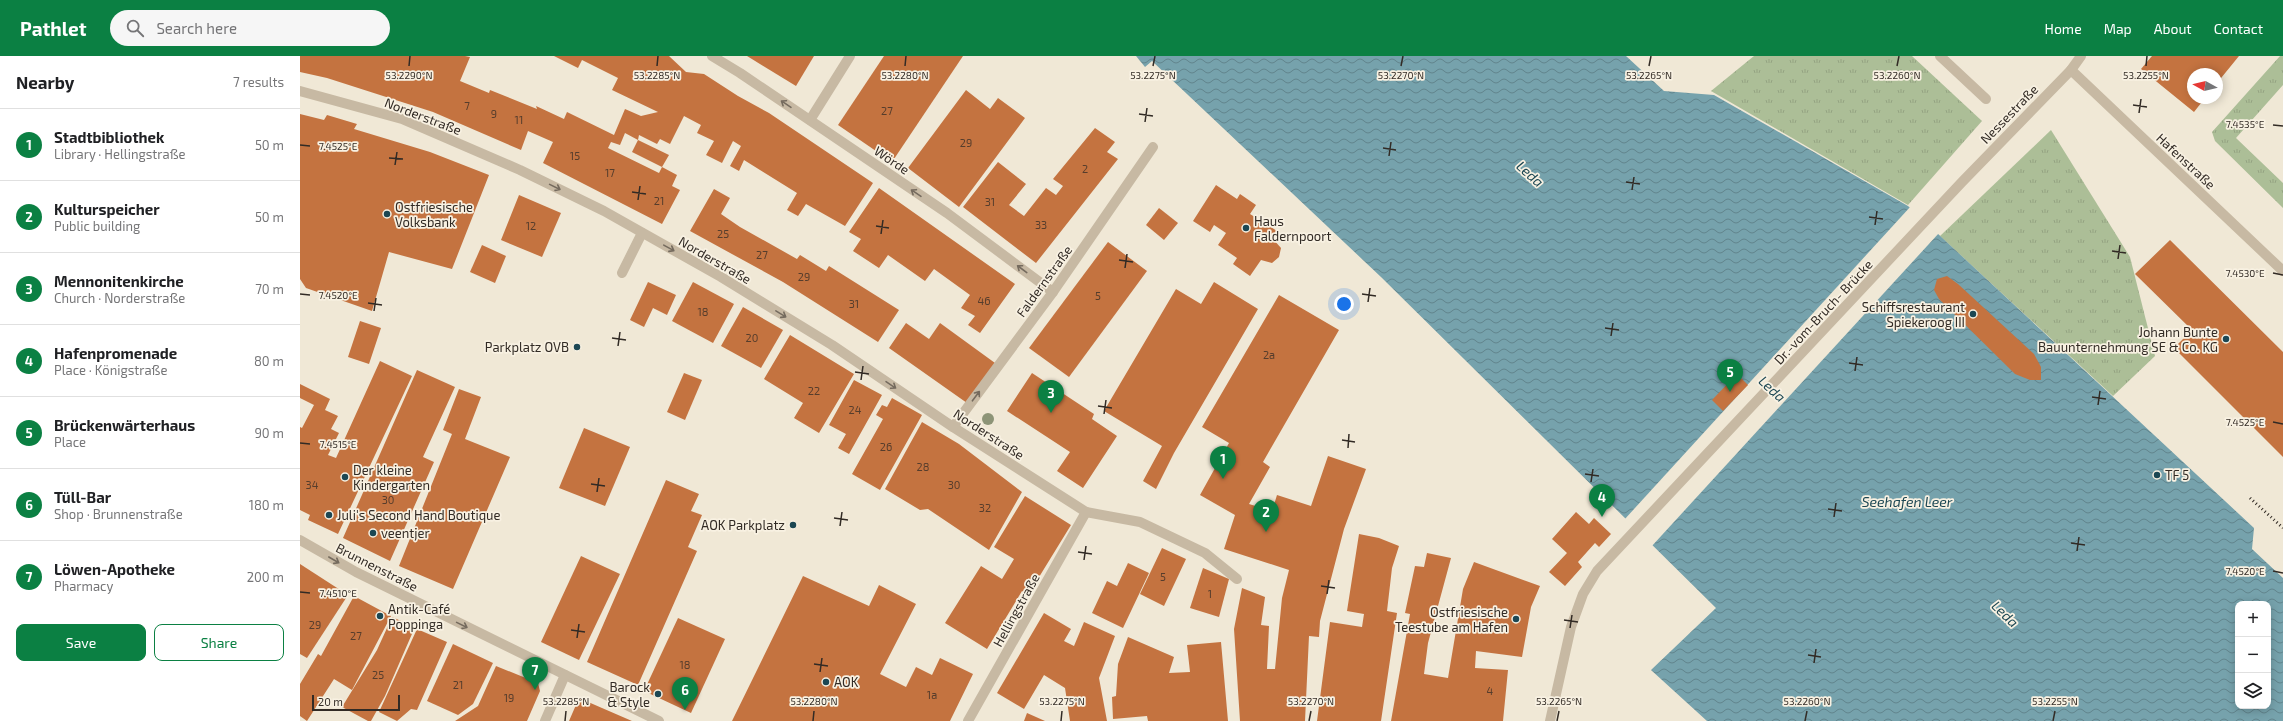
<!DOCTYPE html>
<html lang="en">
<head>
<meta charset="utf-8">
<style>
  body { margin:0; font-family:"Exo 2",sans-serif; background:#f6f6f6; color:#202124 }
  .controls { position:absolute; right:12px; bottom:12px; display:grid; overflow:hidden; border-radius:8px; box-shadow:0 2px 10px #0003 }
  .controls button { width:36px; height:36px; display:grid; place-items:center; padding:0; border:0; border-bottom:1px solid #e0e0e0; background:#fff; color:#202124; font:20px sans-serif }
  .compass { position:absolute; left:1887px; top:12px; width:36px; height:36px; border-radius:50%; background:#fff; box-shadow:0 2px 10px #0003; rotate:278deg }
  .scale { position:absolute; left:12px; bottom:10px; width:88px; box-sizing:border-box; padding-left:4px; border:2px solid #322b25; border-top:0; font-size:11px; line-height:14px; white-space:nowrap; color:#322b25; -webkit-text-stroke:3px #f8f1e2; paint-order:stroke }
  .you { position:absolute; left:1044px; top:248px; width:14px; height:14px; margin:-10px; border:3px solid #fff; border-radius:50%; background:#1a73e8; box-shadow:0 0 0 6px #1a73e833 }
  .badge { display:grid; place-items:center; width:26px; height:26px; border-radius:50%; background:#0b8043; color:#fff; font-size:13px; font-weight:700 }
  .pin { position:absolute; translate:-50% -33px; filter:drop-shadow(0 1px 2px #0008) }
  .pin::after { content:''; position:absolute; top:21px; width:14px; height:12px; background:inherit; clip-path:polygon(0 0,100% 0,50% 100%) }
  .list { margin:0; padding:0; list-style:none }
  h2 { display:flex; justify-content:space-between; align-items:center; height:52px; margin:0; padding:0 16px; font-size:17px }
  h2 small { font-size:13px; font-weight:400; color:#757577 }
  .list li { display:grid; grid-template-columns:26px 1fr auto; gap:12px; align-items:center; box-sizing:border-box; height:72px; padding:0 16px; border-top:1px solid #e0e0e0 }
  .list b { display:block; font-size:15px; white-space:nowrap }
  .list p { margin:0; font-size:13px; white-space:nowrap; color:#757577 }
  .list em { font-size:13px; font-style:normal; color:#757577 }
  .actions { display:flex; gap:8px; padding:12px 16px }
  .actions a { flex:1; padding:9px 0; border:1px solid #0b8043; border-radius:8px; text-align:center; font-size:14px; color:#0b8043 }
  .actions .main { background:#0b8043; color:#fff }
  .icon { flex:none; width:22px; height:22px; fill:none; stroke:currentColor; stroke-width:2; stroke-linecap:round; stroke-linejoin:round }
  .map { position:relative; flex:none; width:1983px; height:665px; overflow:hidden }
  header { display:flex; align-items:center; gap:24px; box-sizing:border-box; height:56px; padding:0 20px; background:#0b8043; color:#fff }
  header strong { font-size:19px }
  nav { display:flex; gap:22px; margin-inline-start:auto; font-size:14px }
  .search { width:280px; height:36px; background:#f6f6f6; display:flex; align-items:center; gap:10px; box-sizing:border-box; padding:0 14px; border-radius:22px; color:#757577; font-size:15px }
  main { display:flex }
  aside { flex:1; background:#fff }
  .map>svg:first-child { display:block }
  .grass { fill:url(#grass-tufts) }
  .water { fill:url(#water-waves); fill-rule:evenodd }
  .pier { fill:#f0e8d6 }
  .building { fill:#c47340 }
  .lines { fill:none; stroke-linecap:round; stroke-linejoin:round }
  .lane { stroke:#c7b9a3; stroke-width:10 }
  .street { stroke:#c7b9a3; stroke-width:10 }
  .rail { stroke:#322b25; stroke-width:3; stroke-dasharray:1 3; stroke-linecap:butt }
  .tree { fill:#8d9477 }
  .oneway { stroke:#756b5e }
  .ticks { fill:none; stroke:#322b25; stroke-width:1.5 }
  .poi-dot { fill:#1c4753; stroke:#f8f1e2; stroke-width:1.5 }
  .labels { text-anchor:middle; stroke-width:3.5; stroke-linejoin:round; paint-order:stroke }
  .number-label { font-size:11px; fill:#563d2c }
  .street-label { font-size:13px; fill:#322b25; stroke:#f8f1e2 }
  .poi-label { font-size:13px; fill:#322b25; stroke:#f8f1e2; text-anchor:start }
  .water-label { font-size:14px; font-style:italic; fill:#1c4753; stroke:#f8f1e2 }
  .ticks-label { font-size:10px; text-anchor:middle; fill:#322b25; stroke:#f8f1e2; stroke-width:3.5; stroke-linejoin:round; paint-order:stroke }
</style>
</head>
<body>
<header>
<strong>Pathlet</strong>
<div class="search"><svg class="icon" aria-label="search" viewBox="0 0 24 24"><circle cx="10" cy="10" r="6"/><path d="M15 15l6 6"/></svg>Search here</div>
<nav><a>Home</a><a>Map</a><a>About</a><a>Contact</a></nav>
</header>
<main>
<aside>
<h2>Nearby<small>7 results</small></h2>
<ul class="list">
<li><span class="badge">1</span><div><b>Stadtbibliothek</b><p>Library · Hellingstraße</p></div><em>50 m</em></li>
<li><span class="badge">2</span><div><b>Kulturspeicher</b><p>Public building</p></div><em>50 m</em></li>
<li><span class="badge">3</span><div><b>Mennonitenkirche</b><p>Church · Norderstraße</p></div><em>70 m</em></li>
<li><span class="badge">4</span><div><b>Hafenpromenade</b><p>Place · Königstraße</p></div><em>80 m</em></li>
<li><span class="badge">5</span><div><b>Brückenwärterhaus</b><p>Place</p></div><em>90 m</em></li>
<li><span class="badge">6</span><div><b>Tüll-Bar</b><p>Shop · Brunnenstraße</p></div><em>180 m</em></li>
<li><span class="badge">7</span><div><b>Löwen-Apotheke</b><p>Pharmacy</p></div><em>200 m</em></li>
</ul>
<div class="actions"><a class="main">Save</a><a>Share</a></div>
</aside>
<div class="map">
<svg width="1983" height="665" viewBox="0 0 1983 665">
  <defs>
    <pattern id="grass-tufts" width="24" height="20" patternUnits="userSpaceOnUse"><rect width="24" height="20" fill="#acbe97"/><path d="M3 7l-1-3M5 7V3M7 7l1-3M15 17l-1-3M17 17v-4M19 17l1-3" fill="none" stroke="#94a382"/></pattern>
    <pattern id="water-waves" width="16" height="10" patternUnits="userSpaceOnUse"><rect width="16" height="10" fill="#76a2ac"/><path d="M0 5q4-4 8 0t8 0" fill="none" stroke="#61848c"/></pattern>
  </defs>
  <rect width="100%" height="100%" fill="#f0e8d6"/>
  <g class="grass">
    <path d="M 1454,0 L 1612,0 L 1682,65 L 1608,149 L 1411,35 Z"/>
    <path d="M 1980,0 L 1983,0 L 1983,29 L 1936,82 L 1983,127 L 1983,152 L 1915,85 L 1912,76 Z"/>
    <path d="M 1751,74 L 1830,201 L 1855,300 L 1813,340 L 1640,180 Z"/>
  </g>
  <path class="water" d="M 836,0 L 1326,0 L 1364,35 L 1414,39 L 1608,150 L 1954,472 L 1952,493 L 1983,522 L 1983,665 L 1407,665 L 1351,614 L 1416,552 L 1081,221 L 852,5 L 845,11 ZM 1938,548 L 1968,548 L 1968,650 L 1938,650 Z"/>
  <path class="pier" d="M 1611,150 L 1639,177 L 1351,491 L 1324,464 Z"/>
  <g class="building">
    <path d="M 0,0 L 165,0 L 170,1 L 160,25 L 189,37 L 190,34 L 237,53 L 236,50 L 264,63 L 267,56 L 314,79 L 325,53 L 341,60 L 358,56 L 312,34 L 318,22 L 282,4 L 278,12 L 254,0 L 369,0 L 386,16 L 404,18 L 438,40 L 469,57 L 573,127 L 545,170 L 506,148 L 498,160 L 487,154 L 497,137 L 444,104 L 439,115 L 430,110 L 441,90 L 433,85 L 422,107 L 406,99 L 414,85 L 397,77 L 401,69 L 384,60 L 370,88 L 360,83 L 357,88 L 339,79 L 338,84 L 325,77 L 320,89 L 311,86 L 308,92 L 359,117 L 362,111 L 377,119 L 372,130 L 380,134 L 362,168 L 243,107 L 253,86 L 228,75 L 221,94 L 133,56 L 27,22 L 0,16 Z"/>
    <path d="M 447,0 L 514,0 L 496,30 Z"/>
    <path d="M 584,0 L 663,0 L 592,106 L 538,69 Z"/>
    <path d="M 1852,0 L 1939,0 L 1917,27 L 1917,18 L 1893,18 L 1893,42 L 1905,42 L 1894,56 L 1841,13 Z"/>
    <path d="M 666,34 L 690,53 L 698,42 L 725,62 L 659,151 L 608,112 Z"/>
    <path d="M 0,58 L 24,64 L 27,59 L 57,68 L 54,73 L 130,96 L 189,119 L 152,213 L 89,196 L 72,255 L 6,232 L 0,223 Z"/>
    <path d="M 795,72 L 815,86 L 807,96 L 818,103 L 736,207 L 663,151 L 698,106 L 726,128 L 709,149 L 724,160 L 746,132 L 756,139 L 763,130 L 753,123 Z"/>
    <path d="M 338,84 L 369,99 L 362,111 L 332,96 Z"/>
    <path d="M 916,129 L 937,143 L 940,138 L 956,149 L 950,158 L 977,175 L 973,183 L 981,192 L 979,201 L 972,207 L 961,204 L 950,220 L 933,208 L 937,202 L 918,189 L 926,177 L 914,169 L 910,176 L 893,165 Z"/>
    <path d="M 579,132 L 715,228 L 680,277 L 668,269 L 675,260 L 661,252 L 670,239 L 634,213 L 625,225 L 588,199 L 579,212 L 553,195 L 561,183 L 549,176 Z"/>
    <path d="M 414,133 L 430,142 L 421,158 L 440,171 L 497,203 L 500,199 L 526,215 L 529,210 L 599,254 L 578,286 L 483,226 L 390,175 Z"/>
    <path d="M 219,139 L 261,157 L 242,201 L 201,184 Z"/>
    <path d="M 859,152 L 878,167 L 864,184 L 846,169 Z"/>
    <path d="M 1870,184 L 1983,296 L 1983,401 L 1874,292 L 1892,274 L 1835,218 Z"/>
    <path d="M 808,186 L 847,215 L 769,321 L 729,292 Z"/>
    <path d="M 182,189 L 206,200 L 195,227 L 170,216 Z"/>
    <path d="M 1647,220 L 1658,228 L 1734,298 L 1741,311 L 1741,324 L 1730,324 L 1715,318 L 1639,243 L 1634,234 L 1637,223 Z"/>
    <path d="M 348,226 L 376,239 L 367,259 L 353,252 L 344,271 L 330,264 Z"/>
    <path d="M 393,226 L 434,248 L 413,287 L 372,265 Z"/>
    <path d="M 914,226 L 958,253 L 874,397 L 856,433 L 843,425 L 862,390 L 804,355 L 876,233 L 901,248 Z"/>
    <path d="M 979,239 L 1039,274 L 963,406 L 970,411 L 949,448 L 972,455 L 977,439 L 1011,450 L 1028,400 L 1066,413 L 1044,473 L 1020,565 L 1019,581 L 1009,580 L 1005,665 L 940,665 L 934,573 L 942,532 L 965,541 L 961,569 L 969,570 L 967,613 L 975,613 L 982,542 L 989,514 L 924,493 L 935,459 L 900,439 L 929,387 L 902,371 Z"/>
    <path d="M 443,251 L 483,274 L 461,312 L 421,290 Z"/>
    <path d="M 60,265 L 81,272 L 69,308 L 48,301 Z"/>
    <path d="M 606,267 L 629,283 L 640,267 L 695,307 L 667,347 L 589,292 Z"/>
    <path d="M 490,279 L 554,318 L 519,377 L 494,362 L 503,347 L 464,323 Z"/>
    <path d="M 80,305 L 112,320 L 38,478 L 8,464 L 10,459 L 0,454 L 0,371 L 2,372 L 14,349 L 0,342 L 0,328 L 30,343 L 25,354 L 38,360 L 31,373 L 39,377 L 28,399 L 36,402 Z"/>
    <path d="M 117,314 L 155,331 L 123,401 L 134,406 L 90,505 L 43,482 Z"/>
    <path d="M 384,317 L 402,324 L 385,364 L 367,356 Z"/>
    <path d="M 732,317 L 794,358 L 792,363 L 817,380 L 783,432 L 757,415 L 770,396 L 707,355 Z"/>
    <path d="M 1437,318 L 1448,329 L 1423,355 L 1412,344 Z"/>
    <path d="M 554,324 L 582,339 L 549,398 L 538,392 L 546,378 L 529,369 Z"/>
    <path d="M 159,333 L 181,341 L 165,383 L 210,401 L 153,533 L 99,510 L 152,378 L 143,374 Z"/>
    <path d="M 592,342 L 622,359 L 580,434 L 552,418 L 583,363 L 576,359 L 582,349 L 587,351 Z"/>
    <path d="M 622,366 L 659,388 L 722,436 L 689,494 L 628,453 L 620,454 L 585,433 Z"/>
    <path d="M 284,372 L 330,391 L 305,450 L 259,432 Z"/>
    <path d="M 366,424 L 399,438 L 391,455 L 402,459 L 388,491 L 397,495 L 338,629 L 287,606 Z"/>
    <path d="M 725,440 L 771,469 L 728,539 L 722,535 L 687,593 L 645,567 L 681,510 L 702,523 L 714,503 L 694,491 Z"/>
    <path d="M 1276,456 L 1289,468 L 1294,462 L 1311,478 L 1299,491 L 1295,487 L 1278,506 L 1282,511 L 1265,530 L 1249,516 L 1267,497 L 1252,483 Z"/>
    <path d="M 1059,478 L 1079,482 L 1099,490 L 1092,512 L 1087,555 L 1097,557 L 1081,665 L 1017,665 L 1030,566 L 1062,571 L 1064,558 L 1047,555 Z"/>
    <path d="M 862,492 L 886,503 L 864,550 L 840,538 Z"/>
    <path d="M 1127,497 L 1151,502 L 1128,587 L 1124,618 L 1148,622 L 1163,533 L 1174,506 L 1240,530 L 1231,551 L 1222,601 L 1176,595 L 1175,612 L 1208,614 L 1203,665 L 1091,665 L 1110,558 L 1105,557 L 1115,510 L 1124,511 Z"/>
    <path d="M 281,500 L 320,518 L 279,604 L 241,586 Z"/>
    <path d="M 828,507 L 849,517 L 823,572 L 792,557 L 807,525 L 817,530 Z"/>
    <path d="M 0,508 L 48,539 L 7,602 L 0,598 Z"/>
    <path d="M 903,512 L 929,523 L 919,561 L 890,552 Z"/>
    <path d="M 503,520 L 569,550 L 579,529 L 616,548 L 580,618 L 606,631 L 616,611 L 632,619 L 640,602 L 673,618 L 650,665 L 432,665 Z"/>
    <path d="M 54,540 L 91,560 L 52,634 L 34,623 L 7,665 L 0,660 L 0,628 L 18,598 L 21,600 Z"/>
    <path d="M 744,557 L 771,573 L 764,585 L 774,590 L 784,566 L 815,580 L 799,622 L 807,665 L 770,665 L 765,632 L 744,619 L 724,653 L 697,637 Z"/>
    <path d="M 92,561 L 115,571 L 85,640 L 71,665 L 68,665 L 42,651 L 77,594 Z"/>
    <path d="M 378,562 L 425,583 L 391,657 L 344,635 Z"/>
    <path d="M 117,573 L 147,586 L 117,654 L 111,653 L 97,665 L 79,656 Z"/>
    <path d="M 828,581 L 874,601 L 869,617 L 890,616 L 887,589 L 921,586 L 928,665 L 848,665 L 847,660 L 813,663 L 812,641 L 816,640 L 818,608 Z"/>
    <path d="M 153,588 L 193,607 L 173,648 L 158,659 L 127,645 Z"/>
    <path d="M 196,610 L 238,627 L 240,635 L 227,665 L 155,665 L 178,650 Z"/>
    <path d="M 279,642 L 302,652 L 332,665 L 269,665 Z"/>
    <path d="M 727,657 L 745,665 L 724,665 Z"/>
  </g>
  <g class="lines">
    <g class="lane">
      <path d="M 510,64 L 550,0"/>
      <path d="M 322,217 L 342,177"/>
      <path d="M 786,456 L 840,466 L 905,497 L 937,523"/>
    </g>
    <g class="street">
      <path d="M 412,0 L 440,17 L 647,157 L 753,236"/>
      <path d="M 1640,0 L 1686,43"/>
      <path d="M 1771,14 L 1983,215"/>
      <path d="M 0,35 L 102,63 L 220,114 L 304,155 L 421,221 L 532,289 L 653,371 L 786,456 L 668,665"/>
      <path d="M 653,371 L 753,236 L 853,91"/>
      <path d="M 0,484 L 56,516 L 359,665"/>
      <path d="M 245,665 L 265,619"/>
      <path d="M 1250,665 L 1271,571 L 1283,538 L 1297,515 L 1662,126 L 1771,14 L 1781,0"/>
    </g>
    <path class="rail" d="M 1950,442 L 1983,472"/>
  </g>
  <circle class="tree" cx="688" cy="363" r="6"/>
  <defs><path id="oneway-shaft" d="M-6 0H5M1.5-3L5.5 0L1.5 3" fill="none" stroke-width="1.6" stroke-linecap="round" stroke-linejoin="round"/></defs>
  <g class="oneway">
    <use href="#oneway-shaft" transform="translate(486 48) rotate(-146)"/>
    <use href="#oneway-shaft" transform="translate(255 131) rotate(26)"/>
    <use href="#oneway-shaft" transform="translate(616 137) rotate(-146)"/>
    <use href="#oneway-shaft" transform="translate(369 192) rotate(29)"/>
    <use href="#oneway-shaft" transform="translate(722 213) rotate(-143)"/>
    <use href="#oneway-shaft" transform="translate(481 258) rotate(31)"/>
    <use href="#oneway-shaft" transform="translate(591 329) rotate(34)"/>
    <use href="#oneway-shaft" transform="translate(676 340) rotate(-53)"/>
    <use href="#oneway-shaft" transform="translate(34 504) rotate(30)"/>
    <use href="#oneway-shaft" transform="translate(162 569) rotate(26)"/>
  </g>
  <path class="ticks" d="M 109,10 L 110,0M 357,10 L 358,0M 605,10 L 606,0M 853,10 L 855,0M 1101,10 L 1103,0M 1349,10 L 1351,0M 1597,10 L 1599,0M 1846,10 L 1847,0M 1833,49 L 1847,51M 1839,57 L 1841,43M 839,58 L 853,60M 845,66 L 847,52M 1973,69 L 1983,70M 0,89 L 10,90M 1083,92 L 1096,94M 1089,100 L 1091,86M 89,102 L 103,103M 95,109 L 97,96M 1326,126 L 1340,128M 1332,134 L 1334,121M 332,136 L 346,138M 338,144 L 340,130M 1569,161 L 1583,163M 1575,169 L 1577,155M 576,170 L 589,172M 581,178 L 583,164M 1812,195 L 1826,197M 1818,203 L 1820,189M 819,204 L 833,206M 825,212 L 827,198M 1973,217 L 1983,219M 0,238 L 10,239M 1062,238 L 1076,240M 1068,246 L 1070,232M 68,247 L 82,249M 74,255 L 76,242M 1305,272 L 1319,274M 1311,280 L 1313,267M 312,282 L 326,284M 318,290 L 320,276M 1549,307 L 1563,309M 1555,315 L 1557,301M 555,316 L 569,318M 561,324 L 563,310M 1792,341 L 1806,343M 1798,349 L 1800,335M 798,350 L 812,352M 804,358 L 806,344M 1973,366 L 1983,368M 1042,384 L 1055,386M 0,387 L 10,388M 1048,392 L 1049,378M 1285,418 L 1299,420M 1291,426 L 1293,413M 291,428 L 305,430M 297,436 L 299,422M 1528,453 L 1542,455M 1534,461 L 1536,447M 534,462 L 548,464M 540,470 L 542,456M 1771,487 L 1785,489M 1777,495 L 1779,481M 778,496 L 792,498M 784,504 L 786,490M 1973,515 L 1983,517M 1021,530 L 1035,532M 0,536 L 10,537M 1027,538 L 1029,524M 1264,564 L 1278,566M 1270,572 L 1272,559M 271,574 L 285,576M 277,582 L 279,568M 1508,599 L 1521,601M 1514,607 L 1516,593M 514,608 L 528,610M 520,616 L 522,602M 265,665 L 266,655M 513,665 L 514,655M 761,665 L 762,655M 1009,665 L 1011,655M 1257,665 L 1259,655M 1505,665 L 1507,655M 1753,665 L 1755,655"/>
  <g class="poi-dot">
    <circle cx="87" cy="158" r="4"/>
    <circle cx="946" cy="172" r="4"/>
    <circle cx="1673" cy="258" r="4"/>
    <circle cx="1926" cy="283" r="4"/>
    <circle cx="277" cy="291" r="4"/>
    <circle cx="1857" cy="419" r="4"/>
    <circle cx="45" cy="421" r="4"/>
    <circle cx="29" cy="459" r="4"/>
    <circle cx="493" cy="469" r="4"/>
    <circle cx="73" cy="477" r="4"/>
    <circle cx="80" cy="560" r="4"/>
    <circle cx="1216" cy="563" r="4"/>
    <circle cx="526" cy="626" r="4"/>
    <circle cx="358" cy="638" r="4"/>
  </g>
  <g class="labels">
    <g class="number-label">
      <text x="167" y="54">7</text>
      <text x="587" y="59">27</text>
      <text x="194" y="62">9</text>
      <text x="219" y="68">11</text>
      <text x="666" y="91">29</text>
      <text x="275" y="104">15</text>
      <text x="785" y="117">2</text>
      <text x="310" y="121">17</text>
      <text x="359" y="149">21</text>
      <text x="690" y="150">31</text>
      <text x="741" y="173">33</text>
      <text x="231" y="174">12</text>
      <text x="423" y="182">25</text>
      <text x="462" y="203">27</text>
      <text x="504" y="225">29</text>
      <text x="798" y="244">5</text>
      <text x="684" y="249">46</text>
      <text x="554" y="252">31</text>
      <text x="403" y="260">18</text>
      <text x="452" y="286">20</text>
      <text x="969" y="303">2a</text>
      <text x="514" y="339">22</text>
      <text x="555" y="358">24</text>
      <text x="586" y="395">26</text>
      <text x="623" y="415">28</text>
      <text x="12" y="433">34</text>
      <text x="654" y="433">30</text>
      <text x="88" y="448">30</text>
      <text x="685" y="456">32</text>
      <text x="863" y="525">5</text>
      <text x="910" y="542">1</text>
      <text x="15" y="573">29</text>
      <text x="56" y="584">27</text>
      <text x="385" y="613">18</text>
      <text x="78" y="623">25</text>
      <text x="158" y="633">21</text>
      <text x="1190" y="639">4</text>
      <text x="632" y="643">1a</text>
      <text x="209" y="646">19</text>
    </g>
    <g class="street-label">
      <text transform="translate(1709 58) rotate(-46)" y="5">Nessestraße</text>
      <text transform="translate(123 60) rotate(21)" y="5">Norderstraße</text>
      <text transform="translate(592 104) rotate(34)" y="5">Wörde</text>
      <text transform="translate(1886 105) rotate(43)" y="5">Hafenstraße</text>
      <text transform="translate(415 204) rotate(30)" y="5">Norderstraße</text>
      <text transform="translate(744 225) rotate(-54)" y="5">Faldernstraße</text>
      <text transform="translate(1523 256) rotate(-47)" y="5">Dr.-vom-Bruch- Brücke</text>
      <text transform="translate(689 378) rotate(33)" y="5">Norderstraße</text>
      <text transform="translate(77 511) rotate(27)" y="5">Brunnenstraße</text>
      <text transform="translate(716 554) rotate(-61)" y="5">Hellingstraße</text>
    </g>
    <g class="poi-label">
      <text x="95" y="156">Ostfriesische<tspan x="95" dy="15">Volksbank</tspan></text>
      <text x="954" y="170">Haus<tspan x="954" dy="15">Faldernpoort</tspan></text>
      <text x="1665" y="256" text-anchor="end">Schiffsrestaurant<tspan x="1665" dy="15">Spiekeroog III</tspan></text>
      <text x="1918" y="281" text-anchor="end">Johann Bunte<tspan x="1918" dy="15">Bauunternehmung SE &amp; Co. KG</tspan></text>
      <text x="269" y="296" text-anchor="end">Parkplatz OVB</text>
      <text x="53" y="419">Der kleine<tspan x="53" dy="15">Kindergarten</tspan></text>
      <text x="1865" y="424">TF 5</text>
      <text x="37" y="464">Juli's Second Hand Boutique</text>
      <text x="485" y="474" text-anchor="end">AOK Parkplatz</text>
      <text x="81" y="482">veentjer</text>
      <text x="88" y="558">Antik-Café<tspan x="88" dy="15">Poppinga</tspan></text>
      <text x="1208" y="561" text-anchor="end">Ostfriesische<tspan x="1208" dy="15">Teestube am Hafen</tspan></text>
      <text x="534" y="631">AOK</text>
      <text x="350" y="636" text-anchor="end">Barock<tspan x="350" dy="15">&amp; Style</tspan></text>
    </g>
    <g class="water-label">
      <text transform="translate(1230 118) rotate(42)" y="5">Leda</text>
      <text transform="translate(1472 333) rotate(43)" y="5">Leda</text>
      <text x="1607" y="451">Seehafen Leer</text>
      <text transform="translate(1705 558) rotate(44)" y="5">Leda</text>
    </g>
  </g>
  <g class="ticks-label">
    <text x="109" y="23">53.2290°N</text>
    <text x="357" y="23">53.2285°N</text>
    <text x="605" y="23">53.2280°N</text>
    <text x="853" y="23">53.2275°N</text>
    <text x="1101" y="23">53.2270°N</text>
    <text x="1349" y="23">53.2265°N</text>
    <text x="1597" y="23">53.2260°N</text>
    <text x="1846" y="23">53.2255°N</text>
    <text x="1945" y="72">7.4535°E</text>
    <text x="38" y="94">7.4525°E</text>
    <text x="1945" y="221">7.4530°E</text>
    <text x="38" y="243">7.4520°E</text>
    <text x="1945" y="370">7.4525°E</text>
    <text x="38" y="392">7.4515°E</text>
    <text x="1945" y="519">7.4520°E</text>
    <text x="38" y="541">7.4510°E</text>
    <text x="266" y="649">53.2285°N</text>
    <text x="514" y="649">53.2280°N</text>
    <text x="762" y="649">53.2275°N</text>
    <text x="1011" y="649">53.2270°N</text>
    <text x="1259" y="649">53.2265°N</text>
    <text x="1507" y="649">53.2260°N</text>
    <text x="1755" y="649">53.2255°N</text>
  </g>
</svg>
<div class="controls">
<button>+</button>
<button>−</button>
<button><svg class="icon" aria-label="layers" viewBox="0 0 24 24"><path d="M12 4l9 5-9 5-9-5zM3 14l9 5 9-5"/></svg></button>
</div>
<svg class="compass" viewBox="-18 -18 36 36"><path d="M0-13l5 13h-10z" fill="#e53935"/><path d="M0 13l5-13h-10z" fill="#757577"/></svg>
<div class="scale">20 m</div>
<div class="you"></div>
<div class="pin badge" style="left:923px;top:423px">1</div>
<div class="pin badge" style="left:966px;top:476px">2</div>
<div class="pin badge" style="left:751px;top:357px">3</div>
<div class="pin badge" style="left:1302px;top:461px">4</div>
<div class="pin badge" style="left:1430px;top:336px">5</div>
<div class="pin badge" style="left:385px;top:654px">6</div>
<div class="pin badge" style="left:235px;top:634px">7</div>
</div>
</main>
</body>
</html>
